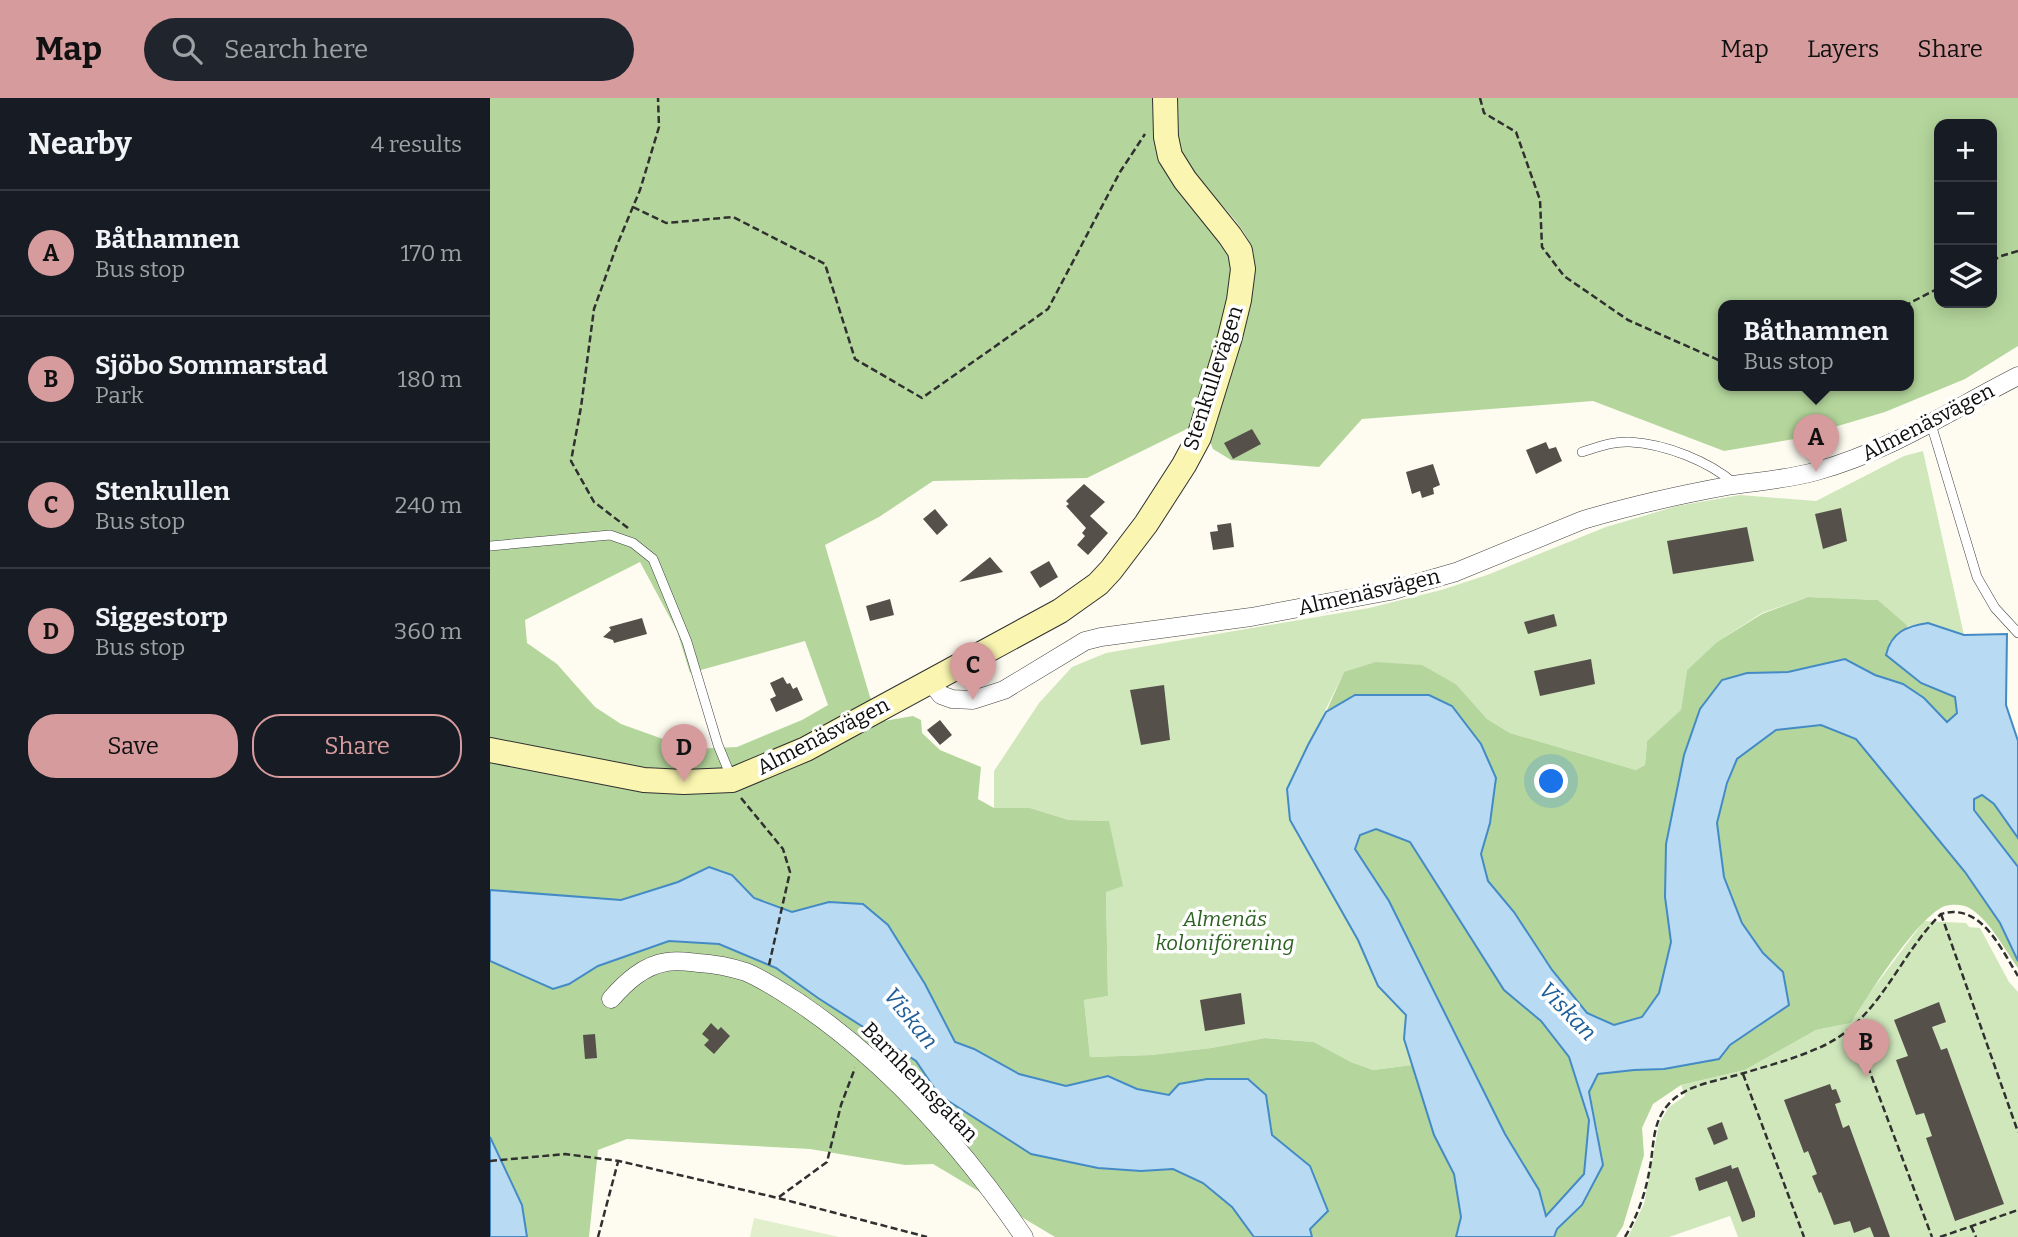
<!DOCTYPE html>
<html lang="en">
<head>
<meta charset="utf-8">
<style>
  body { margin:0; font-family:Bitter,serif; background:#20242c; color:#f1f3f6 }
  .controls { position:absolute; right:21px; top:21px; display:grid; overflow:hidden; border-radius:14px; box-shadow:0 4px 18px #0003 }
  .controls button { width:63px; height:63px; display:grid; place-items:center; padding:0; border:0; border-bottom:2px solid #363941; background:#171b24; color:#f1f3f6; font:35px sans-serif }
  .you { position:absolute; left:1062px; top:684px; width:24px; height:24px; margin:-18px; border:5px solid #fff; border-radius:50%; background:#1a73e8; box-shadow:0 0 0 10px #1a73e833 }
  .badge { display:grid; place-items:center; width:46px; height:46px; border-radius:50%; background:#d69b9c; color:#111; font-size:23px; font-weight:700 }
  .pin { position:absolute; translate:-50% -58px; filter:drop-shadow(0 2px 4px #0008) }
  .pin::after { content:''; position:absolute; top:37px; width:24px; height:21px; background:inherit; clip-path:polygon(0 0,100% 0,50% 100%) }
  .popup { position:absolute; left:1228px; top:202px; width:196px; height:91px; box-sizing:border-box; display:grid; place-content:center; border-radius:14px; background:#171b24; filter:drop-shadow(0 2px 5px #0005); font-size:23px; white-space:nowrap; color:#9ea1a6 }
  .popup b { font-size:26px; color:#f1f3f6 }
  .popup::after { content:''; position:absolute; left:50%; top:100%; margin-left:-14px; border:14px solid transparent; border-top-color:#171b24 }
  .list { margin:0; padding:0; list-style:none }
  h2 { display:flex; justify-content:space-between; align-items:center; height:91px; margin:0; padding:0 28px; font-size:30px }
  h2 small { font-size:23px; font-weight:400; color:#9ea1a6 }
  .list li { display:grid; grid-template-columns:46px 1fr auto; gap:21px; align-items:center; box-sizing:border-box; height:126px; padding:0 28px; border-top:2px solid #363941 }
  .list b { display:block; font-size:26px; white-space:nowrap }
  .list p { margin:0; font-size:23px; white-space:nowrap; color:#9ea1a6 }
  .list em { font-size:23px; font-style:normal; color:#9ea1a6 }
  .actions { display:flex; gap:14px; padding:21px 28px }
  .actions a { flex:1; padding:16px 0; border:2px solid #d69b9c; border-radius:28px; text-align:center; font-size:24px; color:#d69b9c }
  .actions .main { background:#d69b9c; color:#111 }
  .icon { flex:none; width:38px; height:38px; fill:none; stroke:currentColor; stroke-width:2; stroke-linecap:round; stroke-linejoin:round }
  .map { position:relative; flex:none; width:1528px; height:1139px; overflow:hidden }
  header { display:flex; align-items:center; gap:42px; box-sizing:border-box; height:98px; padding:0 35px; background:#d69b9c; color:#111 }
  header strong { font-size:33px }
  nav { display:flex; gap:38px; margin-inline-start:auto; font-size:24px }
  .search { width:490px; height:63px; background:#20242c; display:flex; align-items:center; gap:18px; box-sizing:border-box; padding:0 24px; border-radius:38px; color:#9ea1a6; font-size:26px }
  main { display:flex }
  aside { flex:1; background:#171b24 }
  .map>svg:first-child { display:block }
  .green { fill:#d0e7bc }
  .forest { fill:#b4d69c; fill-rule:evenodd }
  .pitch { fill:#e1efcd }
  .water { fill:#b8daf2; stroke:#448bc5; stroke-width:2; fill-rule:evenodd }
  .building { fill:#56504b }
  .lines { fill:none; stroke-linecap:round; stroke-linejoin:round }
  .lane-casing { stroke:#414141; stroke-width:10 }
  .street-casing { stroke:#414141; stroke-width:19 }
  .secondary-casing { stroke:#303030; stroke-width:26 }
  .path { stroke:#303030; stroke-width:2.5; stroke-dasharray:7 3.5; stroke-linecap:butt }
  .lane { stroke:#fff; stroke-width:9 }
  .street { stroke:#fff; stroke-width:18 }
  .secondary { stroke:#faf5b0; stroke-width:24 }
  .labels { text-anchor:middle; stroke-width:7; stroke-linejoin:round; paint-order:stroke }
  .street-label { font-size:21px; fill:#0e0e0e; stroke:#fff }
  .park-label { font-size:21px; font-style:italic; fill:#2c6222; stroke:#fff }
  .water-label { font-size:23px; font-style:italic; fill:#1f5e99; stroke:#fff }
</style>
</head>
<body>
<header>
<strong>Map</strong>
<div class="search"><svg class="icon" aria-label="search" viewBox="0 0 24 24"><circle cx="10" cy="10" r="6"/><path d="M15 15l6 6"/></svg>Search here</div>
<nav><a>Map</a><a>Layers</a><a>Share</a></nav>
</header>
<main>
<aside>
<h2>Nearby<small>4 results</small></h2>
<ul class="list">
<li><span class="badge">A</span><div><b>Båthamnen</b><p>Bus stop</p></div><em>170 m</em></li>
<li><span class="badge">B</span><div><b>Sjöbo Sommarstad</b><p>Park</p></div><em>180 m</em></li>
<li><span class="badge">C</span><div><b>Stenkullen</b><p>Bus stop</p></div><em>240 m</em></li>
<li><span class="badge">D</span><div><b>Siggestorp</b><p>Bus stop</p></div><em>360 m</em></li>
</ul>
<div class="actions"><a class="main">Save</a><a>Share</a></div>
</aside>
<div class="map">
<svg width="1528" height="1139" viewBox="0 0 1528 1139">
  <rect width="100%" height="100%" fill="#fefcf1"/>
  <g class="green">
    <path d="M 1433,353 L 1474,537 L 1438,525 L 1418,528 L 1388,502 L 1318,499 L 1272,515 L 1227,544 L 1197,572 L 1191,613 L 1157,643 L 1155,667 L 1146,672 L 1020,635 L 997,621 L 967,587 L 854,574 L 797,691 L 800,722 L 868,842 L 888,888 L 916,917 L 914,941 L 922,967 L 883,972 L 861,964 L 824,944 L 775,940 L 721,950 L 661,957 L 600,959 L 594,902 L 618,898 L 616,793 L 619,723 L 579,722 L 540,710 L 504,710 L 504,673 L 549,605 L 582,569 L 616,555 L 879,510 L 951,492 L 997,477 L 1116,429 L 1187,408 L 1250,397 L 1326,403 L 1414,358 Z"/>
    <path d="M 1434,823 L 1476,825 L 1479,829 L 1490,830 L 1519,884 L 1528,894 L 1528,1139 L 1248,1139 L 1240,1118 L 1179,1139 L 1138,1139 L 1154,1106 L 1169,1026 L 1179,1009 L 1195,998 L 1191,987 L 1255,972 L 1326,932 L 1361,925 L 1376,900 Z"/>
  </g>
  <g class="forest">
    <path d="M 0,0 L 663,0 C 661,70 678,77 718,128 C 725,137 735,148 739,159 C 747,187 713,294 705,327 L 597,380 L 443,383 L 389,419 L 335,447 L 380,599 L 394,623 L 423,618 L 431,622 L 432,635 L 450,652 L 491,669 L 488,701 L 504,710 L 540,710 L 579,722 L 619,723 L 633,788 L 616,794 L 618,898 L 594,902 L 600,959 L 661,957 L 721,950 L 775,940 L 824,944 L 861,964 L 883,972 L 922,967 L 944,1037 L 964,1076 L 971,1119 L 966,1139 L 822,1139 L 820,1131 L 838,1113 L 820,1068 L 782,1037 L 782,1028 L 680,997 L 647,991 L 618,978 L 576,988 L 529,976 L 484,951 L 465,944 L 435,886 L 398,827 L 339,804 L 302,814 L 264,800 L 242,777 L 219,769 L 188,784 L 131,802 L 0,792 ZM 150,464 L 187,533 L 200,575 L 315,543 L 338,607 L 312,622 L 247,649 L 201,651 L 131,626 L 105,609 L 67,566 L 37,545 L 35,522 Z"/>
    <path d="M 687,0 L 1528,0 L 1528,248 L 1475,281 L 1395,314 L 1304,341 L 1234,353 L 1103,303 L 872,321 L 829,369 L 741,362 L 723,351 L 720,344 C 732,305 776,181 761,147 C 745,112 706,89 691,53 C 685,37 687,17 687,0 ZM 1449,26 L 1502,26 L 1502,205 L 1449,205 ZM 1233,208 L 1419,208 L 1419,288 L 1233,288 Z"/>
    <path d="M 1318,499 L 1388,502 L 1418,528 L 1399,544 L 1431,585 L 1465,599 L 1468,615 L 1457,624 L 1434,600 L 1413,586 L 1385,577 L 1355,561 L 1298,574 L 1257,575 L 1232,582 L 1210,611 L 1194,656 L 1176,746 L 1175,799 L 1181,844 L 1169,895 L 1152,919 L 1124,927 L 1097,915 L 1062,872 L 1024,814 L 998,783 L 991,756 L 1000,725 L 939,597 L 865,597 L 836,614 L 854,574 L 886,564 L 932,567 L 967,587 L 997,621 L 1020,635 L 1146,672 L 1155,667 L 1157,643 L 1191,612 L 1197,572 L 1227,544 L 1272,516 Z"/>
    <path d="M 1331,627 L 1366,641 L 1475,774 L 1510,825 L 1528,863 L 1528,870 C 1514,851 1501,824 1481,811 C 1474,806 1463,806 1455,808 C 1428,818 1377,899 1361,925 L 1326,932 L 1255,972 L 1191,987 L 1163,1006 L 1152,1030 L 1154,1057 L 1145,1088 L 1133,1128 L 1126,1139 L 1064,1139 L 1067,1131 L 1092,1107 L 1108,1035 L 1099,993 L 1108,976 L 1144,972 L 1174,971 L 1229,961 L 1240,947 L 1270,928 L 1293,874 L 1273,855 L 1252,825 L 1234,779 L 1227,725 L 1238,685 L 1247,661 L 1286,632 Z"/>
    <path d="M 1492,697 L 1504,706 L 1528,740 L 1528,769 L 1484,712 L 1484,700 Z"/>
    <path d="M 886,731 L 920,743 L 1014,891 L 1051,923 L 1079,959 L 1099,1022 L 1094,1076 L 1055,1118 L 1049,1092 L 1015,1036 L 899,803 L 865,751 L 870,737 Z"/>
    <path d="M 179,843 L 229,846 L 286,870 L 328,900 L 426,963 L 449,997 L 541,1056 L 608,1070 L 651,1073 L 682,1071 L 713,1085 L 742,1109 L 764,1139 L 565,1139 L 443,1066 L 415,1067 L 320,1051 L 137,1041 L 108,1052 L 99,1139 L 37,1139 L 32,1107 L 0,1039 L 0,863 L 63,891 L 79,886 L 108,868 Z"/>
  </g>
  <path class="pitch" d="M 264,1120 L 349,1139 L 260,1139 Z"/>
  <g class="water">
    <path d="M 1438,525 L 1474,537 L 1517,536 L 1516,607 L 1528,643 L 1528,740 L 1504,706 L 1492,697 L 1484,701 L 1484,712 L 1528,769 L 1528,863 L 1510,825 L 1475,774 L 1366,641 L 1331,627 L 1286,632 L 1247,661 L 1237,685 L 1227,725 L 1234,779 L 1252,825 L 1273,855 L 1293,874 L 1299,907 L 1240,947 L 1229,961 L 1174,971 L 1144,972 L 1108,976 L 1099,994 L 1113,1067 L 1092,1107 L 1067,1131 L 1064,1139 L 966,1139 L 971,1119 L 964,1076 L 944,1037 L 914,941 L 916,917 L 888,888 L 868,842 L 800,722 L 797,691 L 818,647 L 836,614 L 865,597 L 939,597 L 962,608 L 991,646 L 1006,680 L 1000,725 L 991,756 L 998,783 L 1024,814 L 1062,872 L 1097,915 L 1124,927 L 1152,919 L 1169,895 L 1181,844 L 1175,799 L 1176,746 L 1194,657 L 1210,611 L 1232,582 L 1257,575 L 1298,574 L 1355,561 L 1385,577 L 1413,586 L 1434,600 L 1457,624 L 1467,615 L 1465,599 L 1431,585 L 1396,557 C 1401,534 1417,528 1438,525 ZM 886,731 L 920,744 L 1014,892 L 1051,923 L 1079,959 L 1099,1022 L 1094,1076 L 1056,1118 L 1049,1092 L 1015,1036 L 899,803 L 865,751 L 870,737 Z"/>
    <path d="M 219,769 L 242,777 L 264,800 L 302,814 L 339,804 L 373,806 L 398,827 L 435,886 L 465,944 L 484,951 L 529,976 L 576,988 L 618,978 L 647,991 L 679,997 L 689,986 L 717,981 L 758,981 L 776,997 L 782,1037 L 820,1068 L 838,1113 L 820,1131 L 822,1139 L 764,1139 L 742,1109 L 713,1085 L 683,1071 L 651,1073 L 608,1070 L 541,1056 L 449,997 L 426,963 L 328,900 L 286,870 L 229,846 L 179,843 L 108,868 L 79,886 L 63,891 L 0,863 L 0,792 L 131,802 L 188,784 Z"/>
    <path d="M 0,1039 L 32,1107 L 37,1139 L 0,1139 Z"/>
  </g>
  <g class="building">
    <path d="M 762,331 L 771,346 L 743,361 L 734,345 Z"/>
    <path d="M 1056,344 L 1059,351 L 1066,349 L 1072,363 L 1046,376 L 1036,352 Z"/>
    <path d="M 943,366 L 950,387 L 943,390 L 944,396 L 932,400 L 930,393 L 922,396 L 916,374 Z"/>
    <path d="M 594,386 L 615,404 L 600,418 L 618,435 L 598,457 L 587,447 L 595,438 L 592,435 L 596,430 L 576,408 L 579,406 L 576,403 Z"/>
    <path d="M 1351,410 L 1357,443 L 1333,451 L 1325,416 Z"/>
    <path d="M 445,411 L 458,427 L 447,437 L 433,421 Z"/>
    <path d="M 741,425 L 744,449 L 723,452 L 720,434 L 728,433 L 727,427 Z"/>
    <path d="M 1257,429 L 1264,463 L 1183,476 L 1177,443 Z"/>
    <path d="M 500,459 L 513,474 L 469,484 Z"/>
    <path d="M 559,463 L 568,479 L 550,490 L 540,474 Z"/>
    <path d="M 400,501 L 404,517 L 380,523 L 376,508 Z"/>
    <path d="M 1064,516 L 1067,528 L 1038,536 L 1034,524 Z"/>
    <path d="M 152,520 L 157,536 L 124,545 L 123,542 L 113,539 L 121,532 L 119,529 Z"/>
    <path d="M 1101,561 L 1105,586 L 1050,598 L 1044,573 Z"/>
    <path d="M 293,579 L 297,586 L 300,585 L 303,591 L 307,589 L 313,602 L 286,614 L 280,601 L 286,598 L 280,585 Z"/>
    <path d="M 674,587 L 680,642 L 651,647 L 640,592 Z"/>
    <path d="M 450,622 L 462,637 L 450,647 L 437,632 Z"/>
    <path d="M 751,895 L 755,926 L 715,933 L 710,902 Z"/>
    <path d="M 1449,904 L 1456,924 L 1442,929 L 1451,952 L 1457,950 L 1514,1106 L 1465,1123 L 1436,1040 L 1442,1038 L 1434,1015 L 1426,1017 L 1406,962 L 1418,958 L 1404,922 Z"/>
    <path d="M 221,925 L 228,932 L 231,929 L 240,938 L 224,956 L 214,947 L 219,942 L 212,936 Z"/>
    <path d="M 105,936 L 107,960 L 95,961 L 93,937 Z"/>
    <path d="M 1340,986 L 1342,992 L 1346,991 L 1351,1004 L 1345,1006 L 1353,1030 L 1359,1027 L 1400,1139 L 1384,1139 L 1380,1129 L 1364,1135 L 1360,1123 L 1344,1127 L 1331,1094 L 1329,1095 L 1322,1078 L 1327,1076 L 1318,1053 L 1314,1055 L 1294,1002 Z"/>
    <path d="M 1232,1024 L 1238,1041 L 1224,1047 L 1217,1030 Z"/>
    <path d="M 1241,1067 L 1242,1071 L 1248,1069 L 1265,1114 L 1265,1119 L 1252,1124 L 1237,1083 L 1209,1093 L 1205,1080 Z"/>
  </g>
  <g class="lines">
    <defs>
      <g id="lane">
        <path d="M 1441,326 L 1487,479 L 1505,510 L 1528,535"/>
        <path d="M 1092,354 C 1108,349 1123,343 1140,344 C 1175,346 1219,363 1245,386"/>
        <path d="M 0,448 L 120,437 L 143,445 L 163,461 L 197,544 L 228,647 L 242,681"/>
      </g>
      <g id="street">
        <path d="M 440,583 L 451,597 L 462,601 L 483,602 L 514,592 L 595,543 L 611,539 L 761,519 L 900,493 L 966,474 L 1093,422 C 1143,407 1193,396 1243,387 C 1271,383 1300,381 1327,373 C 1400,353 1461,312 1528,278"/>
        <path d="M 121,901 C 136,884 154,867 177,864 C 188,862 199,864 209,865 C 225,866 240,869 256,874 C 275,882 294,895 311,906 C 399,966 474,1051 534,1139"/>
      </g>
      <path id="secondary" d="M 0,652 L 154,682 L 194,684 L 242,682 L 316,651 L 349,633 L 570,513 L 608,486 L 621,472 L 656,426 L 694,367 L 709,339 L 740,239 L 749,202 L 753,171 L 750,153 L 740,138 L 695,82 L 680,58 L 676,39 L 675,0"/>
    </defs>
    <use href="#lane" class="lane-casing"/>
    <use href="#street" class="street-casing"/>
    <use href="#secondary" class="secondary-casing"/>
    <g class="path">
      <path d="M 990,0 L 994,15 L 1026,34 L 1050,102 L 1052,149 L 1074,178 L 1138,222 L 1233,264"/>
      <path d="M 143,109 L 176,125 L 243,119 L 335,166 L 365,261 L 432,300 L 558,211 L 630,74 L 655,36"/>
      <path d="M 1502,163 L 1511,158 L 1528,153"/>
      <path d="M 1414,208 L 1449,190"/>
      <path d="M 138,430 L 104,404 L 81,363 L 91,309 L 104,211 L 127,147 L 150,92 L 169,29 L 168,0"/>
      <path d="M 251,700 L 293,751 L 300,774 L 279,867"/>
      <path d="M 1451,816 L 1528,1034"/>
      <path d="M 1363,929 L 1442,1139"/>
      <path d="M 1253,976 L 1314,1139"/>
      <path d="M 0,1063 L 75,1056 L 129,1063 L 288,1100 L 437,1139"/>
      <path d="M 289,1099 L 337,1064 L 351,1007 L 365,970"/>
      <path d="M 1481,1128 L 1486,1139"/>
      <path d="M 108,1139 L 128,1064"/>
      <path d="M 1135,1139 C 1148,1117 1156,1094 1160,1069 C 1164,1048 1162,1026 1177,1008 C 1194,986 1229,983 1254,975 C 1281,967 1310,959 1335,947 C 1390,920 1409,857 1451,816 C 1491,804 1511,851 1528,878"/>
      <path d="M 1450,1139 L 1528,1112"/>
    </g>
    <use href="#lane" class="lane"/>
    <use href="#street" class="street"/>
    <use href="#secondary" class="secondary"/>
  </g>
  <g class="labels">
    <g class="street-label">
      <text transform="translate(723 280) rotate(-72)" y="7">Stenkullevägen</text>
      <text transform="translate(1438 324) rotate(-27)" y="7">Almenäsvägen</text>
      <text transform="translate(879 494) rotate(-13)" y="7">Almenäsvägen</text>
      <text transform="translate(333 638) rotate(-27)" y="7">Almenäsvägen</text>
      <text transform="translate(430 984) rotate(46)" y="7">Barnhemsgatan</text>
    </g>
    <g class="park-label">
      <text x="735" y="828">Almenäs<tspan x="735" dy="24">koloniförening</tspan></text>
    </g>
    <g class="water-label">
      <text transform="translate(1078 913) rotate(46)" y="8">Viskan</text>
      <text transform="translate(421 920) rotate(51)" y="8">Viskan</text>
    </g>
  </g>
</svg>
<div class="controls">
<button>+</button>
<button>−</button>
<button><svg class="icon" aria-label="layers" viewBox="0 0 24 24"><path d="M12 4l9 5-9 5-9-5zM3 14l9 5 9-5"/></svg></button>
</div>
<div class="you"></div>
<div class="pin badge" style="left:1326px;top:374px">A</div>
<div class="popup"><b>Båthamnen</b>Bus stop</div>
<div class="pin badge" style="left:1376px;top:979px">B</div>
<div class="pin badge" style="left:483px;top:602px">C</div>
<div class="pin badge" style="left:194px;top:684px">D</div>
</div>
</main>
</body>
</html>
